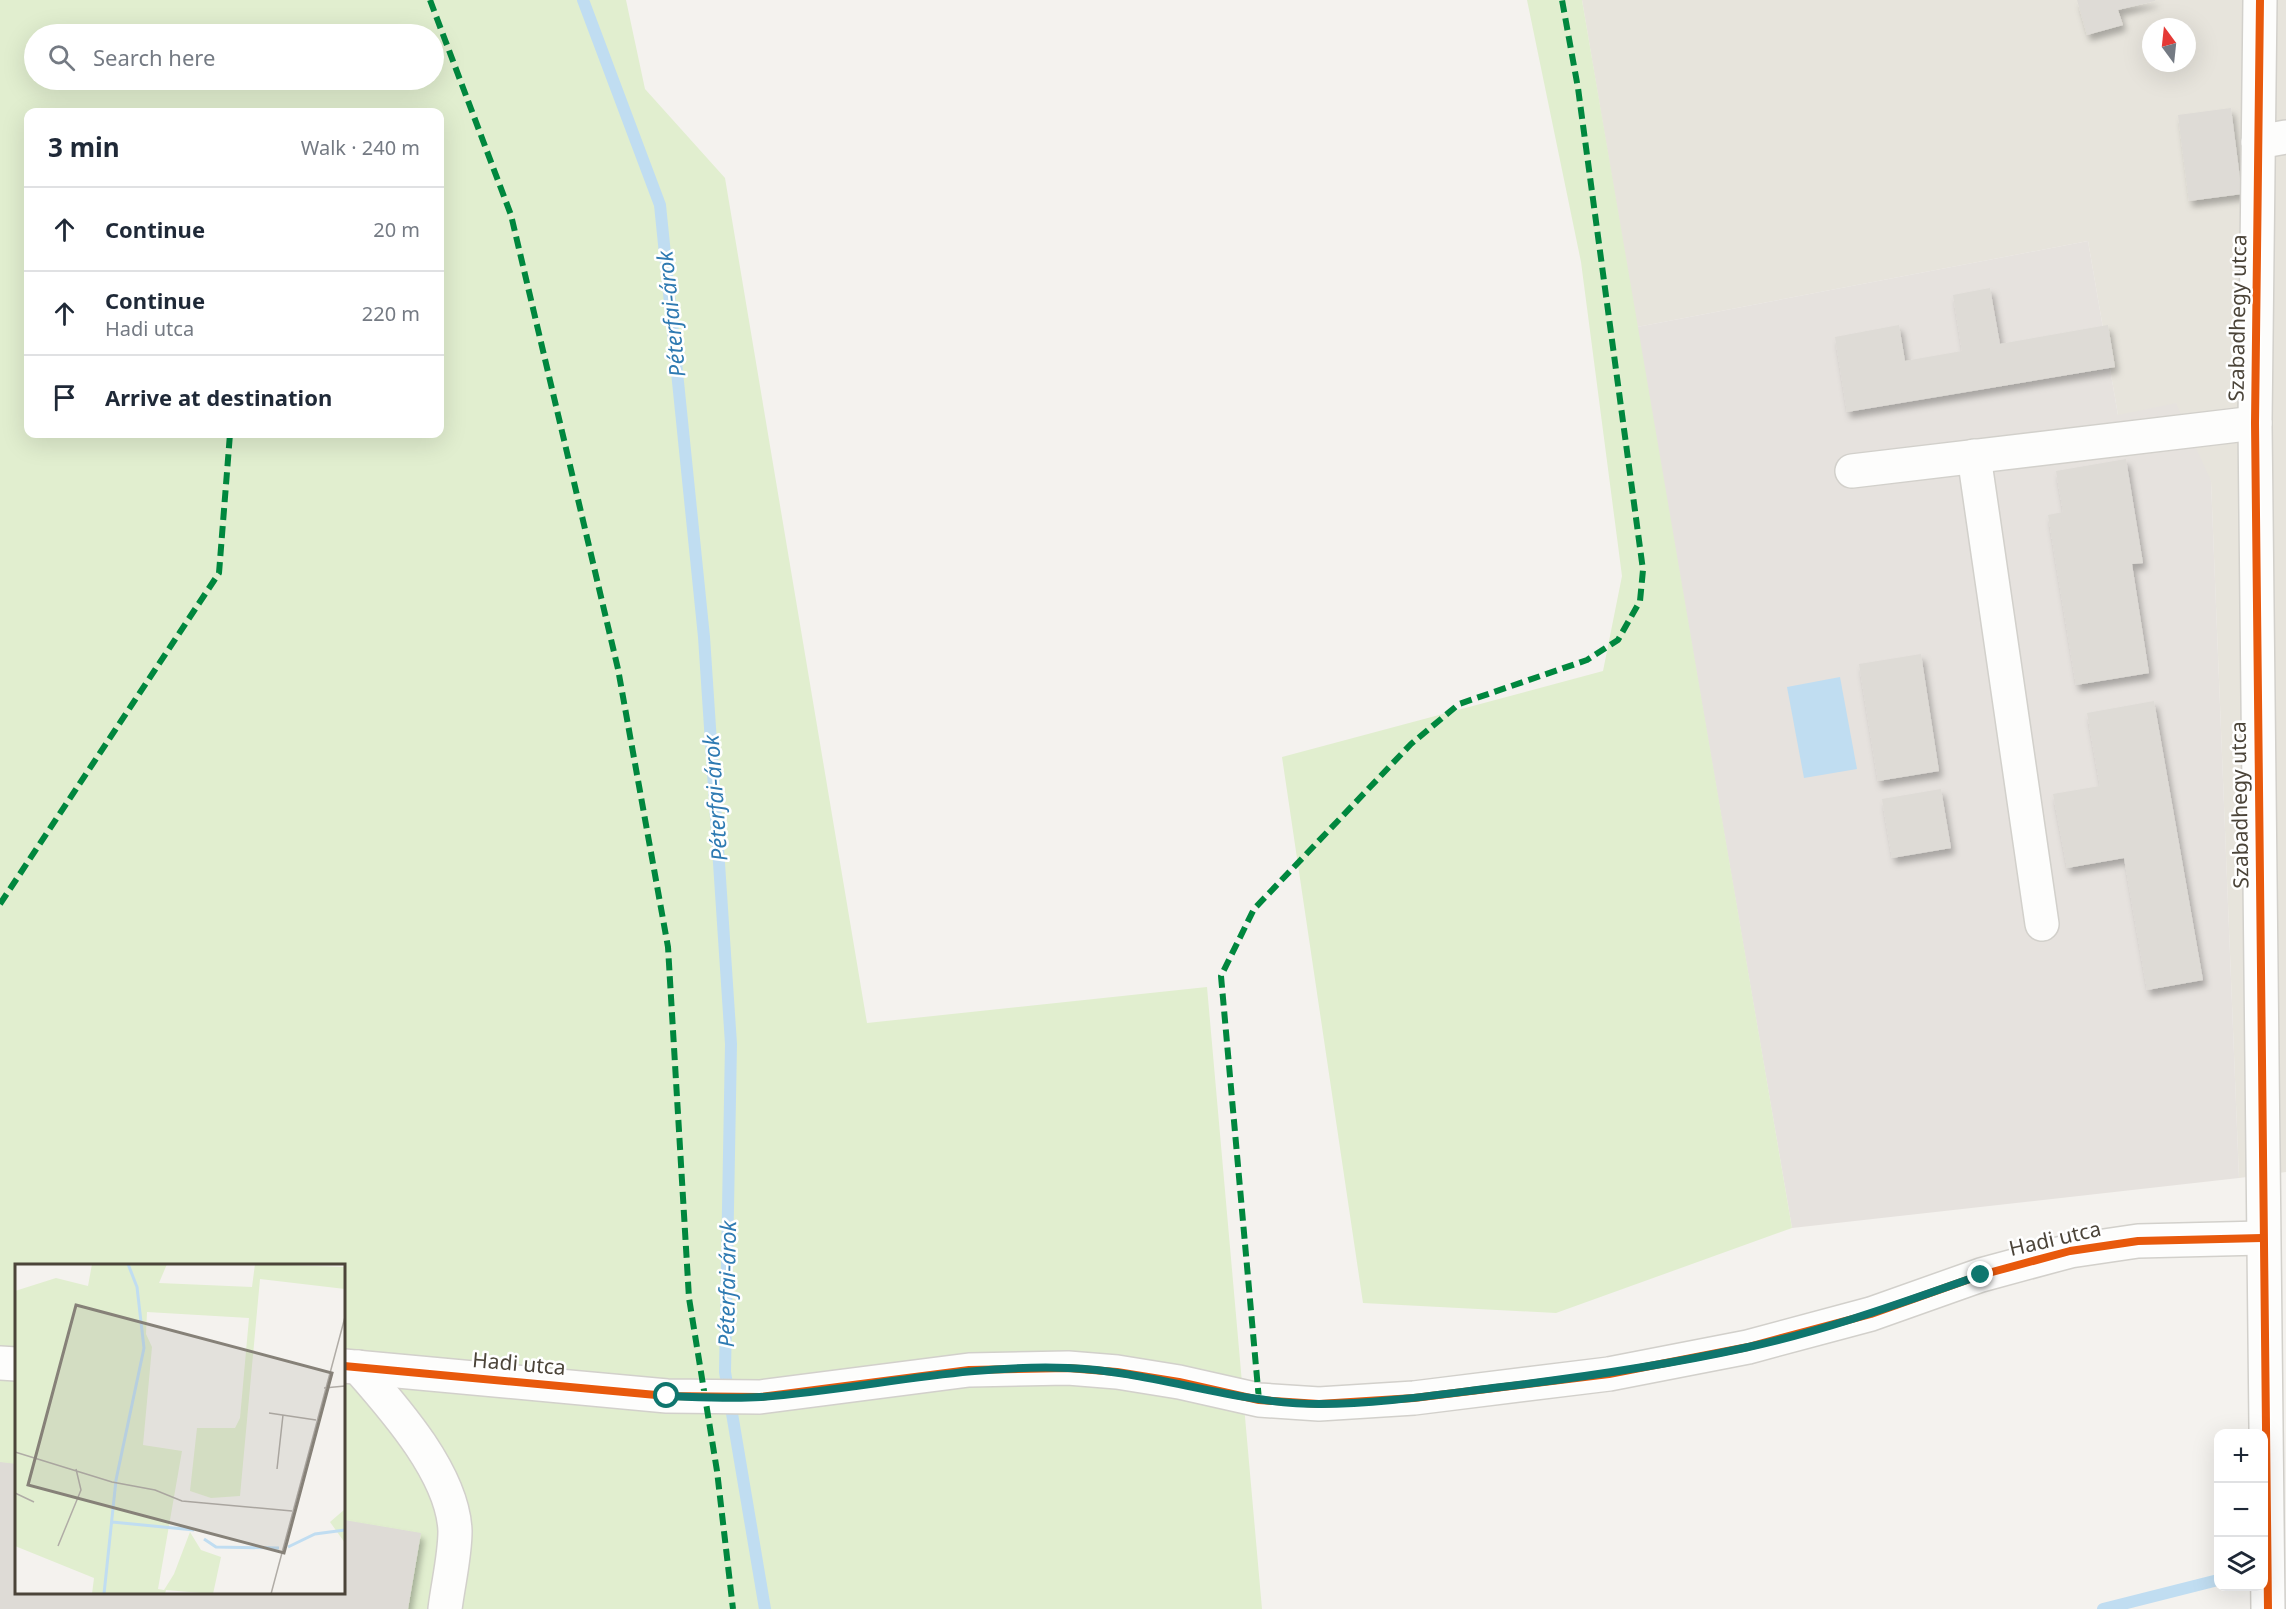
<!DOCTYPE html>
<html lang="en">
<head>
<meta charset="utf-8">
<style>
  body { margin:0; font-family:"Noto Sans",sans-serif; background:#f6f6f7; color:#1f2937 }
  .controls { position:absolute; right:18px; bottom:18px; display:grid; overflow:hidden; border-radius:12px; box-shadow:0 6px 24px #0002 }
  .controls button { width:54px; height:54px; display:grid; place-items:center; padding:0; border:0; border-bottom:2px solid #e0e1e3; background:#fff; color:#1f2937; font:30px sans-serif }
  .compass { position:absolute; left:2142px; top:18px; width:54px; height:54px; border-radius:50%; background:#fff; box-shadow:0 6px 24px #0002; rotate:345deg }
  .stop { position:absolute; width:18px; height:18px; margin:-14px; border:4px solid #0f766e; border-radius:50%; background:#fff }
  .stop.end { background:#0f766e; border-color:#fff; box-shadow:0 2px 6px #0008 }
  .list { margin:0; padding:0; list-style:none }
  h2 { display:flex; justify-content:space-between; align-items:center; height:78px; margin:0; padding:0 24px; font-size:26px }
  h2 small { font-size:20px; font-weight:400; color:#747a83 }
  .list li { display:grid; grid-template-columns:39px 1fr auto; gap:18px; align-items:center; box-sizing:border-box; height:84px; padding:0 24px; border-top:2px solid #e0e1e3 }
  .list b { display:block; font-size:22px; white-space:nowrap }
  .list p { margin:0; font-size:20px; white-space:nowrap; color:#747a83 }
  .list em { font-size:20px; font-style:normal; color:#747a83 }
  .icon { flex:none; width:33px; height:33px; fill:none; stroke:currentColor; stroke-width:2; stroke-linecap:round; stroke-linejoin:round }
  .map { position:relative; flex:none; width:2286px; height:1609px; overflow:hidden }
  .search { position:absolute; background:#fff; box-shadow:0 6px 24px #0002; left:24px; top:24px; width:420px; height:66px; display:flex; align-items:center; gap:15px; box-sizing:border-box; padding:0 21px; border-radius:33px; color:#747a83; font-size:22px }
  .panel { position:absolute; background:#fff; box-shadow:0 6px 24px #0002; left:24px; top:108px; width:420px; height:330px; border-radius:12px }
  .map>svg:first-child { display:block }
  .residential { fill:#e7e4dc; fill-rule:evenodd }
  .industrial { fill:#e6e2de }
  .green { fill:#e1eecf; fill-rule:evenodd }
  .water { fill:#c0ddf1 }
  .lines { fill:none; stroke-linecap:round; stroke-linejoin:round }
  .stream { stroke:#c0ddf1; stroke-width:12 }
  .building { fill:#dedbd6; filter:url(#shadow) }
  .minor-casing { stroke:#d2d0cb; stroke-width:36 }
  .minor { stroke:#fdfdfc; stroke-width:33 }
  .quiet { stroke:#00873e; stroke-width:6; stroke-dasharray:12 6; stroke-linecap:butt }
  .cycleway-casing { stroke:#fff; stroke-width:11 }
  .cycleway { stroke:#e8590c; stroke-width:8 }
  .route { stroke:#0f766e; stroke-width:8 }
  .labels { text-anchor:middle; stroke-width:5; stroke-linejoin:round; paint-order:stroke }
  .street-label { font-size:21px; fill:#4b4439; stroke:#fff }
  .water-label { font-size:22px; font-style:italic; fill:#2e7ab2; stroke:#fff }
  .inset-river { fill:none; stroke:#c0ddf1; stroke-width:3 }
  .inset-road { fill:none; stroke:#b0aca6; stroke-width:1.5 }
  .view { fill:#868178; fill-opacity:0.15; stroke:#868178; stroke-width:3 }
  .inset-edge { fill:none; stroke:#4b4439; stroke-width:3 }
</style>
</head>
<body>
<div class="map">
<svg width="2286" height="1609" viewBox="0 0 2286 1609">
  <defs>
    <filter id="shadow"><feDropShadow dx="3.5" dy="6" stdDeviation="3" flood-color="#0004"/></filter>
  </defs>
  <rect width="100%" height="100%" fill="#f4f2ee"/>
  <path class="residential" d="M 1582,0 L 2286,0 L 2286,1172 L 2239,1178 L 2211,481 L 2118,415 L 2088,241 L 1637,327 ZM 2151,27 L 2187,27 L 2187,63 L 2151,63 Z"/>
  <path class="industrial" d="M 2088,241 L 2118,415 L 2176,403 L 2211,481 L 2239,1178 L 1792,1228 L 1637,327 Z"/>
  <g class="green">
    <path d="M 0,0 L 626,0 L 645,89 L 725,178 L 867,1023 L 1207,987 L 1262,1609 L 0,1609 ZM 34,34 L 434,34 L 434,80 L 34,80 ZM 28,112 L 440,112 L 440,434 L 28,434 ZM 16,1266 L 344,1266 L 344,1592 L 16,1592 Z"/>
    <path d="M 1527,0 L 1582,0 L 1792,1228 L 1556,1313 L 1363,1303 L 1282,757 L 1603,671 L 1622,576 L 1581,262 Z"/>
  </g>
  <path class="water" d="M 1840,677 L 1857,769 L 1804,778 L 1787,687 Z"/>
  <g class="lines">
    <g class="stream">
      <path d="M 583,0 L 660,205 L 704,637 L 731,1044 L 725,1372 L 765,1609"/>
      <path d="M 2103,1609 L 2218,1580"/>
    </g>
  </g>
  <g class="building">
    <path d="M 2077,0 L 2155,0 L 2155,1 L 2118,10 L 2123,25 L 2087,35 Z"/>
    <path d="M 2231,108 L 2242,194 L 2189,201 L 2178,115 Z"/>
    <path d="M 1990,288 L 2000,344 L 2108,325 L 2115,367 L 1847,412 L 1835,337 L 1899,325 L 1905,361 L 1962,351 L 1953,295 Z"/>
    <path d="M 2126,459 L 2143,563 L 2132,564 L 2149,673 L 2076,685 L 2048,515 L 2063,512 L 2056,471 Z"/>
    <path d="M 1921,654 L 1939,771 L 1878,781 L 1859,664 Z"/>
    <path d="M 2154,701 L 2203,980 L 2147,990 L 2124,858 L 2067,868 L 2053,794 L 2100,786 L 2087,713 Z"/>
    <path d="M 1941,789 L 1951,848 L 1892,858 L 1882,799 Z"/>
    <path d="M 0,1462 L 16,1464 L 16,1592 L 344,1592 L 344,1520 L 421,1533 L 408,1609 L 0,1609 Z"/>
  </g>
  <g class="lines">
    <defs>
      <g id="minor">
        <path d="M 2260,0 L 2255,423 L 2268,1609"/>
        <path d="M 2258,142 L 2286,137"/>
        <path d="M 1974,456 L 2042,924"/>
        <path d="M 1852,471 L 2255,423"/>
        <path d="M 0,1363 L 16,1364"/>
        <path d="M 344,1366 L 667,1396 L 760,1397 L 969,1370 L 1068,1368 L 1117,1372 L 1179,1382 L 1259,1400 L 1319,1404 L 1414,1398 L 1609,1374 L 1748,1347 L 1871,1314 L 1981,1275 L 2070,1251 L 2138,1241 L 2262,1238"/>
        <path d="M 358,1367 C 394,1408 453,1474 455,1531 C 455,1556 448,1584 445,1609"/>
      </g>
    </defs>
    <use href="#minor" class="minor-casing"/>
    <use href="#minor" class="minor"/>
    <g class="quiet">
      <path d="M 430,0 L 511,215 L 618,669 L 668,947 L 689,1298 L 717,1471 L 733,1609"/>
      <path d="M 0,904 L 219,573 L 230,434"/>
      <path d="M 1259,1400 L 1221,976 L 1254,909 L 1411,744 L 1459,704 L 1587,660 L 1618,640 L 1640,601 L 1643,570 L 1578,88 L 1562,0"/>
    </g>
    <defs>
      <g id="cycleway">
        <path d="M 2260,0 L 2255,423 L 2268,1609"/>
        <path d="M 344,1366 L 667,1396 L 760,1397 L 969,1370 L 1068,1368 L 1117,1372 L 1179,1382 L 1259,1400 L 1319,1404 L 1414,1398 L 1609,1374 L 1748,1347 L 1871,1314 L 1981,1275 L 2070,1251 L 2138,1241 L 2262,1238"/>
      </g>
    </defs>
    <use href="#cycleway" class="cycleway-casing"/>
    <use href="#cycleway" class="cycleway"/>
  </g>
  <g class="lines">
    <path class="route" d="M 667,1396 C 698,1397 730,1399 761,1397 C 865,1389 963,1364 1068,1368 C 1153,1371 1234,1404 1320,1404 C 1377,1404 1436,1395 1493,1388 C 1578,1378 1661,1366 1744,1348 C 1825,1331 1904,1302 1981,1275"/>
  </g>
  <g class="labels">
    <g class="street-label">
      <text transform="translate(2238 318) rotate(-89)" y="7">Szabadhegy utca</text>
      <text transform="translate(2240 805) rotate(-91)" y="7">Szabadhegy utca</text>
      <text transform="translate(2055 1239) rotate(-13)" y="7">Hadi utca</text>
      <text transform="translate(519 1364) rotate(5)" y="7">Hadi utca</text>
    </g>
    <g class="water-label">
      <text transform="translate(671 314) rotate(-96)" y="8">Péterfai-árok</text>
      <text transform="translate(715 798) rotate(-94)" y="8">Péterfai-árok</text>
      <text transform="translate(727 1284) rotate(-89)" y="8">Péterfai-árok</text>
    </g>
  </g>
  <g transform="translate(15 1264)">
    <rect width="330" height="330" fill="#f4f2ee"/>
    <path d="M 77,0 L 152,0 L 144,19 L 237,23 L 240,0 L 330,3 L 330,25 L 245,15 L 225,232 L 196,234 L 175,227 L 182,164 L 220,164 L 225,154 L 234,54 L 132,48 L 131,70 L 137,83 L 128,181 L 167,187 L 143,325 L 149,326 L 159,310 L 175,268 L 186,286 L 206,293 L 198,330 L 151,326 L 150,330 L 77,330 L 79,314 L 0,282 L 0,27 L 41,14 L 73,22 ZM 330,245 L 330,279 L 315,258 Z" fill="#e1eecf"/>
    <path class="inset-river" d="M 97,258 L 179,266M 189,275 L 201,283 L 264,284M 273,283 L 300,270 L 330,266M 89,330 L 101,216 L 129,84 L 122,23 L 113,0"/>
    <path class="inset-road" d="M 309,124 L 330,122M 254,149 L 301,156M 0,188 L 97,218 L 140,226 L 167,237 L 277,247M 262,205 L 268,151M 0,229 L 19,238M 43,282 L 66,226 L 61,205M 256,330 L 330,53"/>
    <path class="view" d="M 61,41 L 317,109 L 269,289 L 13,221 Z"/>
    <rect width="330" height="330" class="inset-edge"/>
  </g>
</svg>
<div class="controls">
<button>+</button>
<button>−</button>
<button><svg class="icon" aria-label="layers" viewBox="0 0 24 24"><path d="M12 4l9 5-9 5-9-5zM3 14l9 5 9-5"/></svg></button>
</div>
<svg class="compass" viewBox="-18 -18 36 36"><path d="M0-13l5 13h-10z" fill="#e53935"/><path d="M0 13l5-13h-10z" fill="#747a83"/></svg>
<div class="stop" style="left:667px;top:1396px"></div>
<div class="stop end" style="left:1981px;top:1275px"></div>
<div class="search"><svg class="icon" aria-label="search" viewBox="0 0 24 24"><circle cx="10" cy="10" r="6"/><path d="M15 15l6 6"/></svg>Search here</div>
<section class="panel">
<h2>3 min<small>Walk · 240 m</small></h2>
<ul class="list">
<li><svg class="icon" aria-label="ahead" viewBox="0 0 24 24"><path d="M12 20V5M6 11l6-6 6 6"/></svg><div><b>Continue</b></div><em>20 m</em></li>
<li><svg class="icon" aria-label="ahead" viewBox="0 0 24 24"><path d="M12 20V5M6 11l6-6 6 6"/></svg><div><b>Continue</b><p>Hadi utca</p></div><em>220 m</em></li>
<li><svg class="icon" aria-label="arrive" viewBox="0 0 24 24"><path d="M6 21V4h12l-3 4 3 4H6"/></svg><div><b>Arrive at destination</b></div></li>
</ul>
</section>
</div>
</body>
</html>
